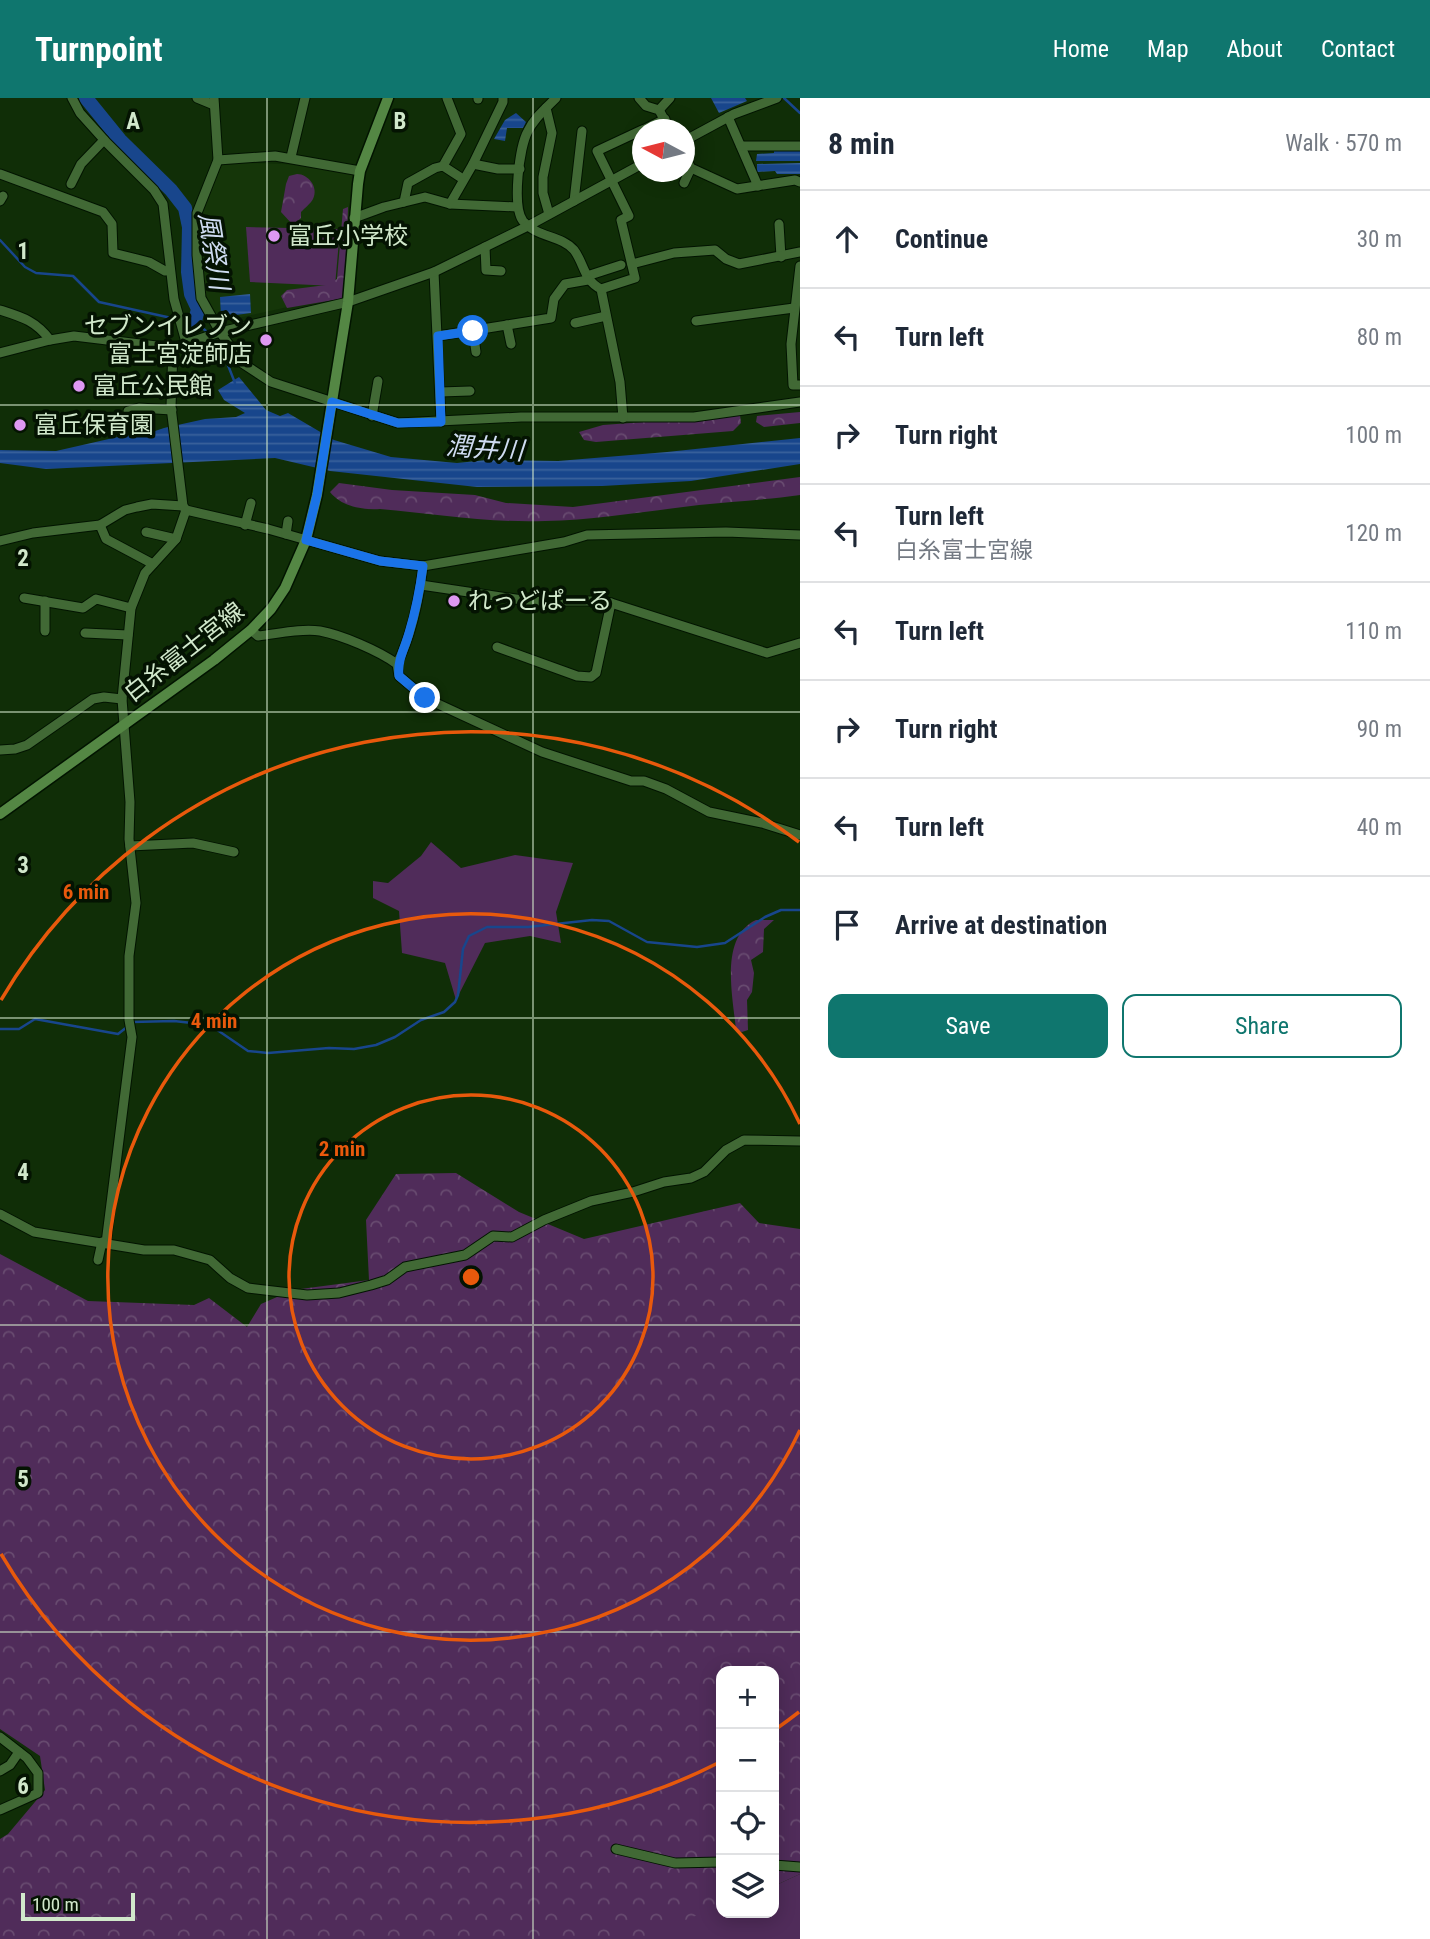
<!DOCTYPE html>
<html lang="en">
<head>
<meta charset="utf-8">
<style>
  body { margin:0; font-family:"Roboto Condensed","Noto Sans JP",sans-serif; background:#f6f6f7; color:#1f2937 }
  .controls { position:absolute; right:21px; bottom:21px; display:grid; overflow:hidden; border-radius:14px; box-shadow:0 4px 18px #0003 }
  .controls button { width:63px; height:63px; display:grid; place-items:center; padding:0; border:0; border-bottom:2px solid #e0e1e3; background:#fff; color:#1f2937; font:35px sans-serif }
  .compass { position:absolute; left:632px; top:21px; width:63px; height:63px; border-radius:50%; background:#fff; box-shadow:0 4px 18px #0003; rotate:277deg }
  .scale { position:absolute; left:21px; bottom:18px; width:114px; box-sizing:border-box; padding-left:7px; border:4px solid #d1e8cb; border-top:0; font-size:19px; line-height:24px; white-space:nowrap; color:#d1e8cb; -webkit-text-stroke:5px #041302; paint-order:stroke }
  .stop { position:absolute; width:21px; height:21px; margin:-16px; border:5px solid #1a73e8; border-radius:50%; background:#fff }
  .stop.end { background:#1a73e8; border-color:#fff; box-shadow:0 2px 7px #0008 }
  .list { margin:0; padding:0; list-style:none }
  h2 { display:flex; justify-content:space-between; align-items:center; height:91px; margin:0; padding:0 28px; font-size:30px }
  h2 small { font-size:23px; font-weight:400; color:#747a83 }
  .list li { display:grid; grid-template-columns:46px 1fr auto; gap:21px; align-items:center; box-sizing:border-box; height:98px; padding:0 28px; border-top:2px solid #e0e1e3 }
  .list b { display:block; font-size:26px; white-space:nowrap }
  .list p { margin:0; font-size:23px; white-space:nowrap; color:#747a83 }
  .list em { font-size:23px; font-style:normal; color:#747a83 }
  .actions { display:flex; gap:14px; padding:21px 28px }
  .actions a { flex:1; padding:16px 0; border:2px solid #0f766e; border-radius:14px; text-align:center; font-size:24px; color:#0f766e }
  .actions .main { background:#0f766e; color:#fff }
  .icon { flex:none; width:38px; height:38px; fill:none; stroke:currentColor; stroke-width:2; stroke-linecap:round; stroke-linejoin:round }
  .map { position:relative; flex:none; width:800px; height:1841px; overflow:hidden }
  header { display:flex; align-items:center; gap:42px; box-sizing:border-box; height:98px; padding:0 35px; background:#0f766e; color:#fff }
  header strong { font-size:33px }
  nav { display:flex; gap:38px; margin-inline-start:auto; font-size:24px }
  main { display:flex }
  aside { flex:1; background:#fff }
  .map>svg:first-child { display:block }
  .built { fill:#153609 }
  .green { fill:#502c5a }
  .forest { fill:url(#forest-crowns) }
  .water { fill:url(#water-rules) }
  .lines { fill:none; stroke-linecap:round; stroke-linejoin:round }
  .stream { stroke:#18468c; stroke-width:2.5 }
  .river { stroke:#18468c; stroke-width:14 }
  .minor-casing { stroke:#021400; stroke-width:11 }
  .major-casing { stroke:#021400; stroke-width:13 }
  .minor { stroke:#416935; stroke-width:9 }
  .major { stroke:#548744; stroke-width:10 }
  .route { stroke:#1a73e8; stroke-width:9 }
  .grid { fill:none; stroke:#d1e8cb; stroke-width:2; stroke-opacity:0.55 }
  .ring { fill:none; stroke:#e8590c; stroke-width:3.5 }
  .poi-dot { fill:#de98f2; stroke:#041302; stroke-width:2.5 }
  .labels { text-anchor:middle; stroke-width:7; stroke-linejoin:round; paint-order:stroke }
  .poi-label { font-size:24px; fill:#d1e8cb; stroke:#041302; text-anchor:start }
  .street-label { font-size:24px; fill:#d1e8cb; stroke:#041302 }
  .water-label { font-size:26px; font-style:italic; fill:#cfdcf1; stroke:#041302 }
  .grid-label { font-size:23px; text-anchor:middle; font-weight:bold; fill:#d1e8cb; stroke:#041302; stroke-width:7; stroke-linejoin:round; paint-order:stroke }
  .centre { fill:#e8590c; stroke:#041302; stroke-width:3.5 }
  .ring-label { font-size:21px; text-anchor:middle; font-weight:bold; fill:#e8590c; stroke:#041302; stroke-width:7; stroke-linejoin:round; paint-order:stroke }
</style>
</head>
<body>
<header>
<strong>Turnpoint</strong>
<nav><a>Home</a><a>Map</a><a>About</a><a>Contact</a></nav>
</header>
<main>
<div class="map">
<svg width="800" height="1841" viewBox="0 0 800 1841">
  <defs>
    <pattern id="forest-crowns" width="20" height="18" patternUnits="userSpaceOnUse" patternTransform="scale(1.75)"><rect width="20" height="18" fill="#502c5a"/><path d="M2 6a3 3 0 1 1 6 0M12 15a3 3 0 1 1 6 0" fill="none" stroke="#684b70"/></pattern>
    <pattern id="water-rules" width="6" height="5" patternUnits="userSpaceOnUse" patternTransform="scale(1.75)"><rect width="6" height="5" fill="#18468c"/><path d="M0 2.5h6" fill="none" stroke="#39619b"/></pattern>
  </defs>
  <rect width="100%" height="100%" fill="#102e07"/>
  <path class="built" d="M 225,64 L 307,67 L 355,77 L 342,197 L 220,224 L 206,197 L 202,178 L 200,115 L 220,69 Z"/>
  <g class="green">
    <path d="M 246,129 L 340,131 L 335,188 L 250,184 Z"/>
    <path d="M 431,744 L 461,770 L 515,757 L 573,765 L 556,814 L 561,845 L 530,838 L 485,845 L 456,902 L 445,865 L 402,855 L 399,813 L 373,800 L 373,783 L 388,785 L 421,758 Z"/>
    <path d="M 800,1776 L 800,1841 L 399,1841 L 706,1812 L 721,1807 L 721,1815 L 774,1815 L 774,1788 Z"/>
  </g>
  <g class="forest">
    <path d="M 297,76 C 308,76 319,89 313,101 C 311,105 305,110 301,114 L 301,120 L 293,127 L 281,114 L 286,86 L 289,78 Z"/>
    <path d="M 348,109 L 345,200 L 287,210 L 281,198 L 287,192 L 326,187 L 337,181 L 343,111 Z"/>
    <path d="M 800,314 L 800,325 L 764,329 L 756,324 L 757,318 Z"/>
    <path d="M 740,317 L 741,325 L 733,333 L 596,344 L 584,342 L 579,334 L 603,327 Z"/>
    <path d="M 800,379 L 800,397 C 766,402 733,403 699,407 C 647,413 597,422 545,423 C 490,425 434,416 380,411 C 363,412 342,409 330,394 L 339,385 L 392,392 L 475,397 L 506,405 L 573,409 Z"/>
    <path d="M 756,822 L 774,822 L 764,831 L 763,854 L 751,862 L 754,875 L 752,894 L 747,902 L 748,932 L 742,934 L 736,932 C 733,899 719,839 756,822 Z"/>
    <path d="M 456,1075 L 519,1114 L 584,1141 L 740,1105 L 759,1125 L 800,1131 L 800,1776 L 774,1788 L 774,1573 L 721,1573 L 721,1807 L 641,1841 L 0,1841 L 0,1741 L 8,1736 L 45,1692 L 40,1658 L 0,1631 L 0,1156 L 88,1203 L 194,1207 L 209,1200 L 247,1229 L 261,1206 L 293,1192 L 369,1182 L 366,1122 L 396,1076 Z"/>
  </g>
  <g class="water">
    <path d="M 711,0 L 745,0 L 747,3 L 719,15 Z"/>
    <path d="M 516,15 L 526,24 L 523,30 L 507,30 L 505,43 L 494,41 L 505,22 Z"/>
    <path d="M 774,51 L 800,51 L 800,63 L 756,63 L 757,56 L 774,55 Z"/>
    <path d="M 800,65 L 800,76 L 777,76 L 775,73 L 757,74 L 757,66 Z"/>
    <path d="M 250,196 L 251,215 L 221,219 L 220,199 Z"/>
    <path d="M 239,279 L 266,312 L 280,318 L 288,315 L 334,342 L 391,359 L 457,365 L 487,362 L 558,363 L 667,354 L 800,340 L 800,366 L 691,383 L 602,388 L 477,389 L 330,373 L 275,360 L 46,371 L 0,365 L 0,352 L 56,353 L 122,338 L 146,336 L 164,330 L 205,321 L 236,319 L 245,315 L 224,302 L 218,292 Z"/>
  </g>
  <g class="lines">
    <g class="stream">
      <path d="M 784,0 L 800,15"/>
      <path d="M 0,142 L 25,169 L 36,175 L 73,178 L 99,204 L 176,221"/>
      <path d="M 183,222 L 195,223 L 207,234"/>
      <path d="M 211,239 L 222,252 L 235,285"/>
      <path d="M 132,924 L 174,923 L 210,927 L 248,953 L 268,955 L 329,950 L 354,951 L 376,947 L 395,939 L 421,922 L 444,914 L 455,904 L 458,897 L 463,851 L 469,838 L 487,829 L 528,829 L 592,822 L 609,823 L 647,844 L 697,849 L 725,845 L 765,819 L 781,812 L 800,812"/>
      <path d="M 0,931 L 19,931 L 35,921 L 118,936 L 127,929"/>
    </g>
    <path class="river" d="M 86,0 L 120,42 L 171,92 L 185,110 L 189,129 L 188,174 L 191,196 L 198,211 L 195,223"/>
    <defs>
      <g id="minor">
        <path d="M 72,0 L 80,15 L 107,45 L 154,92 L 163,106 L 174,201 L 186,244"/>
        <path d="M 197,0 L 214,7"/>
        <path d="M 214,0 L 218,62 L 197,115 L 197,157 L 201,200 L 220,234 L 242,265 L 271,284 L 398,325 L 521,319 L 694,319 L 800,304"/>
        <path d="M 478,0 L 478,1"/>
        <path d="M 556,0 C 546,10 534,20 528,33 C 519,49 512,109 523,123 C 537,140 561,137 574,152 C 584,165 584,183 601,191 L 620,284 L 623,320"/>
        <path d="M 639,0 L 646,8 L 659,12 L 670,32"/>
        <path d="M 546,10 L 552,35 L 543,79 L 543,95 L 549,116"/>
        <path d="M 659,12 L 670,0"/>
        <path d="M 728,19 L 758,88"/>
        <path d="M 643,32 L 665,21"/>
        <path d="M 684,43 L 734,16 L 777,0"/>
        <path d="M 741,48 L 800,48"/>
        <path d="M 684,58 L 691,70 L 737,91 L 795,82 L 800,84"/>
        <path d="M 291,59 L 305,0"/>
        <path d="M 218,62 L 275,58 L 360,73"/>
        <path d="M 473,66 L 498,71 L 520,71"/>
        <path d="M 443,68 L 461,36 L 447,0"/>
        <path d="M 0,76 L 103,114 L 112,126 L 113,155 L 149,164 L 165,173 L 170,172"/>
        <path d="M 684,85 L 691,70"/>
        <path d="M 71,86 L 81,66 L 104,42"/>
        <path d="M 0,103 L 3,98"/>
        <path d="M 574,103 L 582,33"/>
        <path d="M 404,104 L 408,85 L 435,70 L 443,68 L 463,81"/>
        <path d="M 450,106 L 473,66 L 503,4 L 503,0"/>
        <path d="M 354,120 L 384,109 L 425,99 L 450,106 L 517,109"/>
        <path d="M 779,126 L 781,159"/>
        <path d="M 485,149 L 486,172 L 501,173"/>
        <path d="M 632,166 L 674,155 L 715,152 L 726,161 L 739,166 L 800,154"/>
        <path d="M 800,168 L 791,246 L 793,287 L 800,287"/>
        <path d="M 434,174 L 441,324"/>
        <path d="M 587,178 L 621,167"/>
        <path d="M 601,191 L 635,180 L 621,122 L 629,118 L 597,53 L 642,32"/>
        <path d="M 0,212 C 22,219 36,223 50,242"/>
        <path d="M 696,223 L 794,210"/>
        <path d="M 575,225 L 606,218"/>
        <path d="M 507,227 L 511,246"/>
        <path d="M 473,233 L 476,254"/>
        <path d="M 438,238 L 551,220 L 554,201 L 565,186 L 588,182"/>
        <path d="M 0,255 L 50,242 L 74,238 L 173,250 L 220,234 L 348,204 L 434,174 L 528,128 L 642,66"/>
        <path d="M 440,294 L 470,293"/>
        <path d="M 128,313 L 139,310 L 172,312"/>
        <path d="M 372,318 L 378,283"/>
        <path d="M 186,412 L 268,431 L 380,463 L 423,468 L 564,444 L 587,437 L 726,434 L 800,437"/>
        <path d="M 100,427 L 106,441 L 153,466"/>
        <path d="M 245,427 L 251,405"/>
        <path d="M 146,434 L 176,441"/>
        <path d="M 286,436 L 288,423"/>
        <path d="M 0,443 L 33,435 L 100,427 L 125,412 L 137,409 L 152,406 L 183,408"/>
        <path d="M 421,487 L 529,503 L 597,503 L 611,505 L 767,555 L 800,545"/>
        <path d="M 24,500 L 83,510 L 96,501 L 131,510"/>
        <path d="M 45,503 L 45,533"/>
        <path d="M 251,532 L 258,538 C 277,536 301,530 320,533 C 342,537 379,553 397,566 L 399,578 L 425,600 L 542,654 L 631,683 L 644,683 L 666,691 L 709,714 L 762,725 L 800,737"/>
        <path d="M 85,535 L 128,537"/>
        <path d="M 497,549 L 577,578 L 591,579 L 596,575 L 611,505"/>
        <path d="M 397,566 C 412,536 419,501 423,468"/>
        <path d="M 0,652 L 15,651 L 27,647 L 93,601 L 104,599 L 122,601"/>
        <path d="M 130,748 L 193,745 L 234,754"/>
        <path d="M 0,1116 L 34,1134 L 144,1152 L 174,1152 L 210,1162 L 230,1180 L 248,1190 L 307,1197 L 339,1195 L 371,1187 L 387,1182 L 405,1169 L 465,1157 L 493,1138 L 512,1139 L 544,1122 L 591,1103 L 633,1094 L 664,1084 L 691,1080 L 704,1074 L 726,1052 L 744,1042 L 800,1043"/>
        <path d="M 106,1145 L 132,939 L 129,922 L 129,858 L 136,805 L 129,741 L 130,704 L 122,601 L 131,510 L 145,475 L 176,441 L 186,412 L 183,408 L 171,309 L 173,250"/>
        <path d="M 98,1162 L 102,1144"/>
        <path d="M 0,1639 L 27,1660 L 38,1675 L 38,1695 L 0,1712"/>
        <path d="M 0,1673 L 10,1667 L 19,1654"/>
        <path d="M 616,1751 L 675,1765 L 721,1764"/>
        <path d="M 774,1767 L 800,1769"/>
      </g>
      <path id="major" d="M 0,716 L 214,562 L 251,532 L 271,511 L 285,490 L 306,442 L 317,397 L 348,204 L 358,86 L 360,73 L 388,0"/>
    </defs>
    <use href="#minor" class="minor-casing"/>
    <use href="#major" class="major-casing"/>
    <use href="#minor" class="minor"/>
    <use href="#major" class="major"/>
  </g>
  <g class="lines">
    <path class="route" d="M 425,600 L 399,578 C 397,562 405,550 409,535 C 416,512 420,491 423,468 L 380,463 L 306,442 L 317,397 L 332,304 L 398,325 L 441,324 L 438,238 L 473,233"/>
  </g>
  <path class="grid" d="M 267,0 L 267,1841M 533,0 L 533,1841M 0,307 L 800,307M 0,614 L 800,614M 0,920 L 800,920M 0,1227 L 800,1227M 0,1534 L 800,1534"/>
  <g class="ring">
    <circle cx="471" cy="1179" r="182"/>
    <path d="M800 1332A363 363 0 1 1 800 1026"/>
    <path d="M799 1614A545 545 0 0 1 776 1631M718 1665A545 545 0 0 1 1 1456M1 902A545 545 0 0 1 799 744"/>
  </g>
  <g class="poi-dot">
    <circle cx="274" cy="138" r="7"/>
    <circle cx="266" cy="242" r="7"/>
    <circle cx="79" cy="288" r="7"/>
    <circle cx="20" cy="327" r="7"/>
    <circle cx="454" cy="503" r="7"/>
  </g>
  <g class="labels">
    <g class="poi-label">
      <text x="288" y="146">富丘小学校</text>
      <text x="252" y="236" text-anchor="end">セブンイレブン<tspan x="252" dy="28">富士宮淀師店</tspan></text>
      <text x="93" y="296">富丘公民館</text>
      <text x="34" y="335">富丘保育園</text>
      <text x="468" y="511">れっどぱーる</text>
    </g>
    <g class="street-label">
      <text transform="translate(184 554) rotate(-38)" y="8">白糸富士宮線</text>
    </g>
    <g class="water-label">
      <text transform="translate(214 153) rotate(81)" y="9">風祭川</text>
      <text transform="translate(485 350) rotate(4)" y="9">潤井川</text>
    </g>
  </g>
  <g class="grid-label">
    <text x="133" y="31">A</text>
    <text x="400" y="31">B</text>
    <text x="23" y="161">1</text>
    <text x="23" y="468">2</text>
    <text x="23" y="775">3</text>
    <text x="23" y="1082">4</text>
    <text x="23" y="1389">5</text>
    <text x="23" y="1696">6</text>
  </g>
  <circle cx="471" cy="1179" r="10" class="centre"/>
  <g class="ring-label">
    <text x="86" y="801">6 min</text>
    <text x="214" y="930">4 min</text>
    <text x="342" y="1058">2 min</text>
  </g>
</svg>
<div class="controls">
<button>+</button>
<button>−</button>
<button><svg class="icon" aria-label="locate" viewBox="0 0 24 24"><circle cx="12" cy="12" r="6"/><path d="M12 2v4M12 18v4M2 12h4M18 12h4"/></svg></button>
<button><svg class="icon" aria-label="layers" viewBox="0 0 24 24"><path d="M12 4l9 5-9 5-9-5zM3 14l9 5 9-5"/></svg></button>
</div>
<svg class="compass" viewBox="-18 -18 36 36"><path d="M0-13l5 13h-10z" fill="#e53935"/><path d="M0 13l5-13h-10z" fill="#747a83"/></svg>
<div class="scale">100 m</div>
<div class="stop" style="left:473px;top:233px"></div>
<div class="stop end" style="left:425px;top:600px"></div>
</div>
<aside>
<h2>8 min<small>Walk · 570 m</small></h2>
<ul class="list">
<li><svg class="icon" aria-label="ahead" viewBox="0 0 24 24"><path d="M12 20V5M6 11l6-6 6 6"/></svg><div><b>Continue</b></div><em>30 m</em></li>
<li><svg class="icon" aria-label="left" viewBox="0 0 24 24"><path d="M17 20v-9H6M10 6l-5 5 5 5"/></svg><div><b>Turn left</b></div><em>80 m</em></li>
<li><svg class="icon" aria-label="right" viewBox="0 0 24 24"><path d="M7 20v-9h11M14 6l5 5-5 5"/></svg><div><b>Turn right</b></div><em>100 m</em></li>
<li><svg class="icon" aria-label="left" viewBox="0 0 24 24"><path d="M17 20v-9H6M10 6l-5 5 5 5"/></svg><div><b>Turn left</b><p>白糸富士宮線</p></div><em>120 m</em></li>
<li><svg class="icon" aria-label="left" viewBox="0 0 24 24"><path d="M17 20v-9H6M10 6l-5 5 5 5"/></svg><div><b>Turn left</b></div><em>110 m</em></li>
<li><svg class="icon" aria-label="right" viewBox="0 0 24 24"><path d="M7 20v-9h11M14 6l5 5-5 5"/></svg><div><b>Turn right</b></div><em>90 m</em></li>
<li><svg class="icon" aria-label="left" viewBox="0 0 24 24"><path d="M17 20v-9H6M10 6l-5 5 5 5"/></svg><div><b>Turn left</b></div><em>40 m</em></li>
<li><svg class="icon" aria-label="arrive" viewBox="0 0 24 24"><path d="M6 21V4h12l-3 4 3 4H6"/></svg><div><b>Arrive at destination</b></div></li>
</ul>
<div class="actions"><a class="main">Save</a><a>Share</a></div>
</aside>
</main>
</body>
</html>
